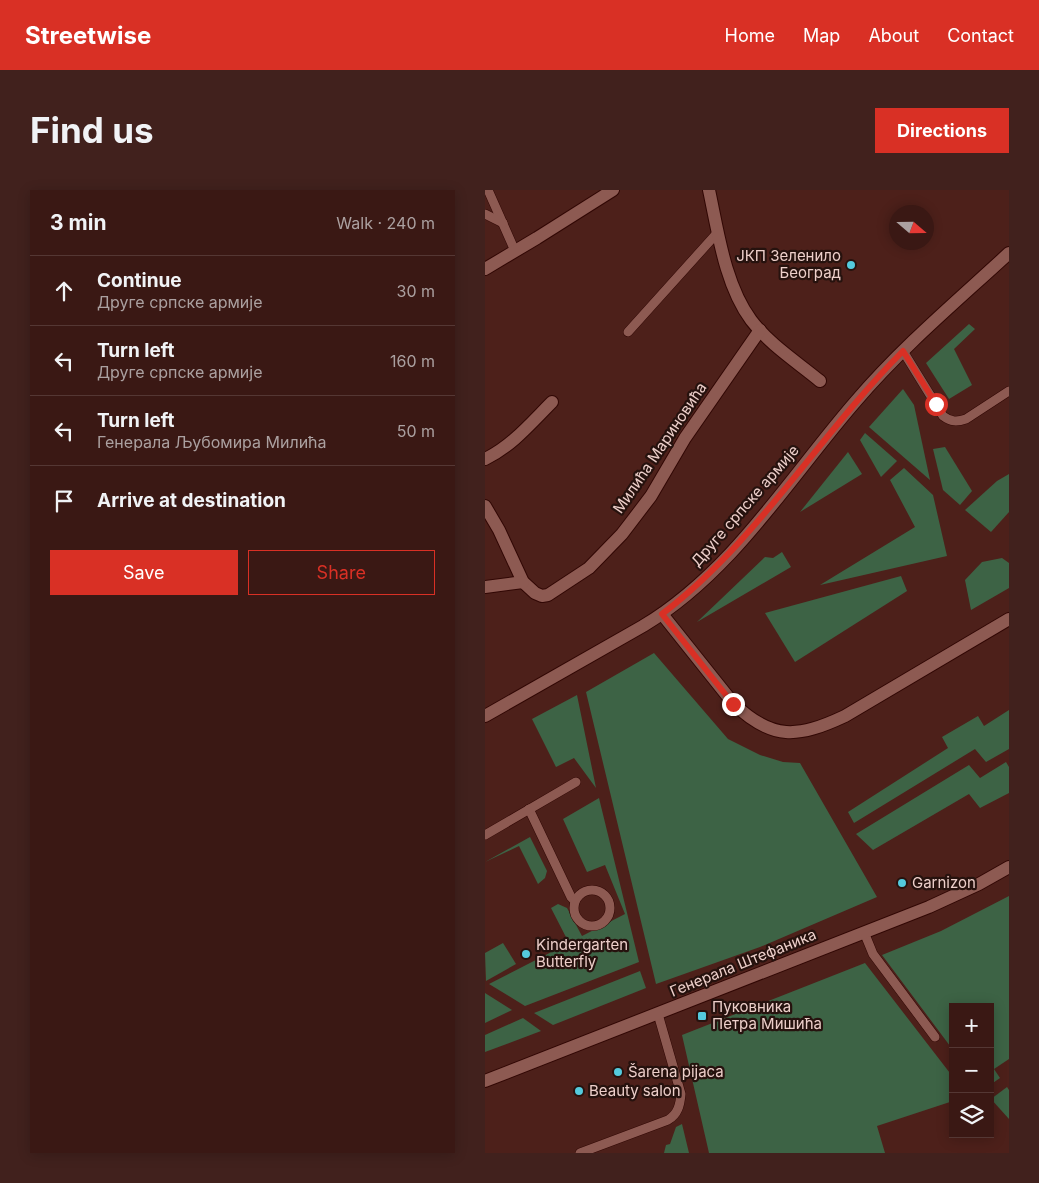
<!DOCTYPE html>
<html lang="en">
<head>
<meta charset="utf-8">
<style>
  body { margin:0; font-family:Inter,sans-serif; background:#41211d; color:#f1f3f6 }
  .controls { position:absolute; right:15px; bottom:15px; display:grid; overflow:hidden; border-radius:0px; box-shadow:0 2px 12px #0003 }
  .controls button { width:45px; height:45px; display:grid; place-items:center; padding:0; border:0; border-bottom:1px solid #543734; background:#3a1814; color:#f1f3f6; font:25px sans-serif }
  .compass { position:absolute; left:404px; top:15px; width:45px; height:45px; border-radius:50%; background:#3a1814; box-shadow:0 2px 12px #0003; rotate:110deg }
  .stop { position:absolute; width:15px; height:15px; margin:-11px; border:4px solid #d93025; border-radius:50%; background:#fff }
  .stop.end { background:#d93025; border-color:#fff; box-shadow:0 1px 5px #0008 }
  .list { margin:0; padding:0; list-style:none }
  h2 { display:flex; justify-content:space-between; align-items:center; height:65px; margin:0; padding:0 20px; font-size:21px }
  h2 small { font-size:16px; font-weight:400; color:#aba0a0 }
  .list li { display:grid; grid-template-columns:32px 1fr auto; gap:15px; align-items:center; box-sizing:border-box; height:70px; padding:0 20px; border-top:1px solid #543734 }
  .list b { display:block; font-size:19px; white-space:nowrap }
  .list p { margin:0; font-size:16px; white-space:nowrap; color:#aba0a0 }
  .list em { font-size:16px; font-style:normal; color:#aba0a0 }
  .actions { display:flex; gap:10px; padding:15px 20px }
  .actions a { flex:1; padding:11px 0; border:1px solid #d93025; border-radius:0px; text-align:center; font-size:18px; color:#d93025 }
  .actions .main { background:#d93025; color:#fff }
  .icon { flex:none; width:28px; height:28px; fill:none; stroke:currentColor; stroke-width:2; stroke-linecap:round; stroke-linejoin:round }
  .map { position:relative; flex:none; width:524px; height:963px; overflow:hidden; border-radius:0px }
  header { display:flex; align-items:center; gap:30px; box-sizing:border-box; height:70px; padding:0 25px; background:#d93025; color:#fff }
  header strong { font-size:24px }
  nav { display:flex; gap:28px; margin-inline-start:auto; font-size:18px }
  .intro { display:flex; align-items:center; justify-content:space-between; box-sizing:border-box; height:120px; padding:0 30px }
  h1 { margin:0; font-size:35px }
  .button { padding:12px 22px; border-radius:0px; background:#d93025; color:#fff; font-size:18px; font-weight:700 }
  main { display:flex; gap:30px; padding:0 30px }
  aside { flex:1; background:#3a1814; border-radius:0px; box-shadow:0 2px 12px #0003 }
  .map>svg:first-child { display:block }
  .green { fill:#3d6345 }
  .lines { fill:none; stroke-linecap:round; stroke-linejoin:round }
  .service-casing { stroke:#310704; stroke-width:10 }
  .minor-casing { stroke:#310704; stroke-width:14 }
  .tertiary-casing { stroke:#310704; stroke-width:14 }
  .service { stroke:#8d5a52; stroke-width:9 }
  .minor { stroke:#8d5a52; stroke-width:12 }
  .tertiary { stroke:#8d5a52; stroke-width:12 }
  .route { stroke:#d93025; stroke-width:6 }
  .poi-dot { fill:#54cadd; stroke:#26120e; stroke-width:2 }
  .labels { text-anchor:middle; stroke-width:4.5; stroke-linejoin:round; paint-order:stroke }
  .poi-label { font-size:15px; fill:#edcfca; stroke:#26120e; text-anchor:start }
  .street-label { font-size:15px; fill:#edcfca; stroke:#26120e }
</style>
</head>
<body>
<header>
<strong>Streetwise</strong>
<nav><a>Home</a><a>Map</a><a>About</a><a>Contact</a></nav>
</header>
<div class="intro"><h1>Find us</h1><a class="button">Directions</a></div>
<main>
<aside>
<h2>3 min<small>Walk · 240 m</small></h2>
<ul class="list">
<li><svg class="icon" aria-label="ahead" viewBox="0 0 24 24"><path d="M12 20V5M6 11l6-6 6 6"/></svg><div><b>Continue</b><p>Друге српске армије</p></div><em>30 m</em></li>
<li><svg class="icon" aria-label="left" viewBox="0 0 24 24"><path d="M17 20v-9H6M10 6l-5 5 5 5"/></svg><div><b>Turn left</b><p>Друге српске армије</p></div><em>160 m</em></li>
<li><svg class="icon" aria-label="left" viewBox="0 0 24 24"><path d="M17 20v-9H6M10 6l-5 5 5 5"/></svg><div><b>Turn left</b><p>Генерала Љубомира Милића</p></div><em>50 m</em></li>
<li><svg class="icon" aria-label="arrive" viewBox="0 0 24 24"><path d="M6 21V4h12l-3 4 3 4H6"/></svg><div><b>Arrive at destination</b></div></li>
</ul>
<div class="actions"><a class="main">Save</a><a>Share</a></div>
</aside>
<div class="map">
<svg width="524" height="963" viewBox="0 0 524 963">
  <rect width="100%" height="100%" fill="#4d201a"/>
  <g class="green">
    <path d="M 484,134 L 490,139 L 469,159 L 487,195 L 464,209 L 441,173 Z"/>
    <path d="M 418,199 L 429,215 L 445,290 L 384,237 Z"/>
    <path d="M 380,243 L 412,271 L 396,287 L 375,250 Z"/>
    <path d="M 460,257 L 487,301 L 475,315 L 458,300 L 448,259 Z"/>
    <path d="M 363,262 L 377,284 L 315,322 Z"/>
    <path d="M 419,278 L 448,305 L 462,366 L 335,395 L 430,337 L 405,290 Z"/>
    <path d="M 524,284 L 524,322 L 506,342 L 480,320 L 512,291 Z"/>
    <path d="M 297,362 L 306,377 L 212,432 L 280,367 L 288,368 Z"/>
    <path d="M 517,368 L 524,373 L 524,398 L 486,420 L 480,390 L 497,372 Z"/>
    <path d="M 416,386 L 422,401 L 310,472 L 280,423 Z"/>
    <path d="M 169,463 L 243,549 L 275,565 L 298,572 L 315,573 L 392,707 L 275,757 L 171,794 L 101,502 Z"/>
    <path d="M 92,505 L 111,598 L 89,568 L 71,577 L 47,529 Z"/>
    <path d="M 524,520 L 524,559 L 501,572 L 490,559 L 369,633 L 363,622 L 463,558 L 457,547 L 493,526 L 499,536 Z"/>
    <path d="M 521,572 L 524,577 L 524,603 L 495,618 L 484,604 L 388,660 L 371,644 L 484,575 L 495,588 Z"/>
    <path d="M 114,608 L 154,772 L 40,816 L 4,794 L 84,753 L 66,718 L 73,714 L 82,718 L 97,746 L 140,724 L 120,675 L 102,682 L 78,629 Z"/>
    <path d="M 45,647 L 62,681 L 60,688 L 53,694 L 34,656 L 0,672 Z"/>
    <path d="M 524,706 L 524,869 L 509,879 L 515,888 L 505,895 L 505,817 L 468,817 L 468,860 L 397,765 L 456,741 Z"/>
    <path d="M 18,753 L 31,774 L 1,791 L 0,763 Z"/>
    <path d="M 380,773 L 468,887 L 468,911 L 392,936 L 400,963 L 224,963 L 197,845 Z"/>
    <path d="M 155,781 L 161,798 L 68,835 L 49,823 Z"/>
    <path d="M 0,803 L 27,820 L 0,833 Z"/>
    <path d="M 38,828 L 56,841 L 0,862 L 0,845 Z"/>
    <path d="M 522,897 L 524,900 L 524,929 L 506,909 Z"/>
    <path d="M 197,934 L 204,963 L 179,963 L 181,955 L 185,954 L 191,937 Z"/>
  </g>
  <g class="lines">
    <defs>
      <g id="service">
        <path d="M 3,0 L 30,61"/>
        <path d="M 0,24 L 18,33"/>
        <path d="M 143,142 L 233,42"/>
        <path d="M 418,161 L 458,226 C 466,232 472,232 481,229 L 524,201"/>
        <path d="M 44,619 L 86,707 L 90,711"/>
        <path d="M 0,645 L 91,592"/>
        <circle cx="107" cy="718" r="18"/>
        <path d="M 379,742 L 388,764 L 450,847"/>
        <path d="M 95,963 L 183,930 C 193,924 195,915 196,904 L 173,824"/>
      </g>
      <g id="minor">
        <path d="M 224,0 C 233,42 240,95 266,130 C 284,154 312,172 335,191"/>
        <path d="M 0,269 C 27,256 46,233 67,212"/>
        <path d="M 0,316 L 14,340 L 38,392 L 50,403 L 57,406 L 63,405 L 104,378 L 137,344 L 166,306 L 200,248 L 275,140"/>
        <path d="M 0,397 L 38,392"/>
        <path d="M 177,424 L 248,513 C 287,551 313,548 360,526 L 524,429"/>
        <path d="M 0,526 L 158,436 C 248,382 304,288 371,211 C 417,157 472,111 524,63"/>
        <path d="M 0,891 L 444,717 L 494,694 L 524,677"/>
      </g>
      <path id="tertiary" d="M 0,79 L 52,48 L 128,0"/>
    </defs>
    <use href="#service" class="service-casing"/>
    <use href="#minor" class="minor-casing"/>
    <use href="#tertiary" class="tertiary-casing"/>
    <use href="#service" class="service"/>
    <use href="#minor" class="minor"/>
    <use href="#tertiary" class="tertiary"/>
  </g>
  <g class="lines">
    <path class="route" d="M 248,514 L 177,424 C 272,352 334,245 418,161 L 451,214"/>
  </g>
  <g class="poi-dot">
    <circle cx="366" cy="75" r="5"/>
    <circle cx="417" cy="693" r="5"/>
    <circle cx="41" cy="764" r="5"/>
    <rect x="212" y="821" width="10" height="10" rx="2.5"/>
    <circle cx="133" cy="882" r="5"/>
    <circle cx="94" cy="901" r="5"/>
  </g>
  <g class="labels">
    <g class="poi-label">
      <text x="356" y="71" text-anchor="end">ЈКП Зеленило<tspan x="356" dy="17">Београд</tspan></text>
      <text x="427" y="698">Garnizon</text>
      <text x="51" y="760">Kindergarten<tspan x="51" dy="17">Butterfly</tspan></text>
      <text x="227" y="822">Пуковника<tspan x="227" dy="17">Петра Мишића</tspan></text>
      <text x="143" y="887">Šarena pijaca</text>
      <text x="104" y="906">Beauty salon</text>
    </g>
    <g class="street-label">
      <text transform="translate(175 258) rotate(-56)" y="5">Милића Мариновића</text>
      <text transform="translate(260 316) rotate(-49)" y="5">Друге српске армије</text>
      <text transform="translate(258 773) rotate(-22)" y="5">Генерала Штефаника</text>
    </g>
  </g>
</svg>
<div class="controls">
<button>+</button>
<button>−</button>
<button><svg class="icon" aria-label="layers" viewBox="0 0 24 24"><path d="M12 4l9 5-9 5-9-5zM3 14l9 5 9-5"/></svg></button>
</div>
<svg class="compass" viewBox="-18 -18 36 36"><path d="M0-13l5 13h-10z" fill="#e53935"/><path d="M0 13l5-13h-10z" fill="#aba0a0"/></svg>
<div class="stop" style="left:451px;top:214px"></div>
<div class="stop end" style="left:248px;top:514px"></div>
</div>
</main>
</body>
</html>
